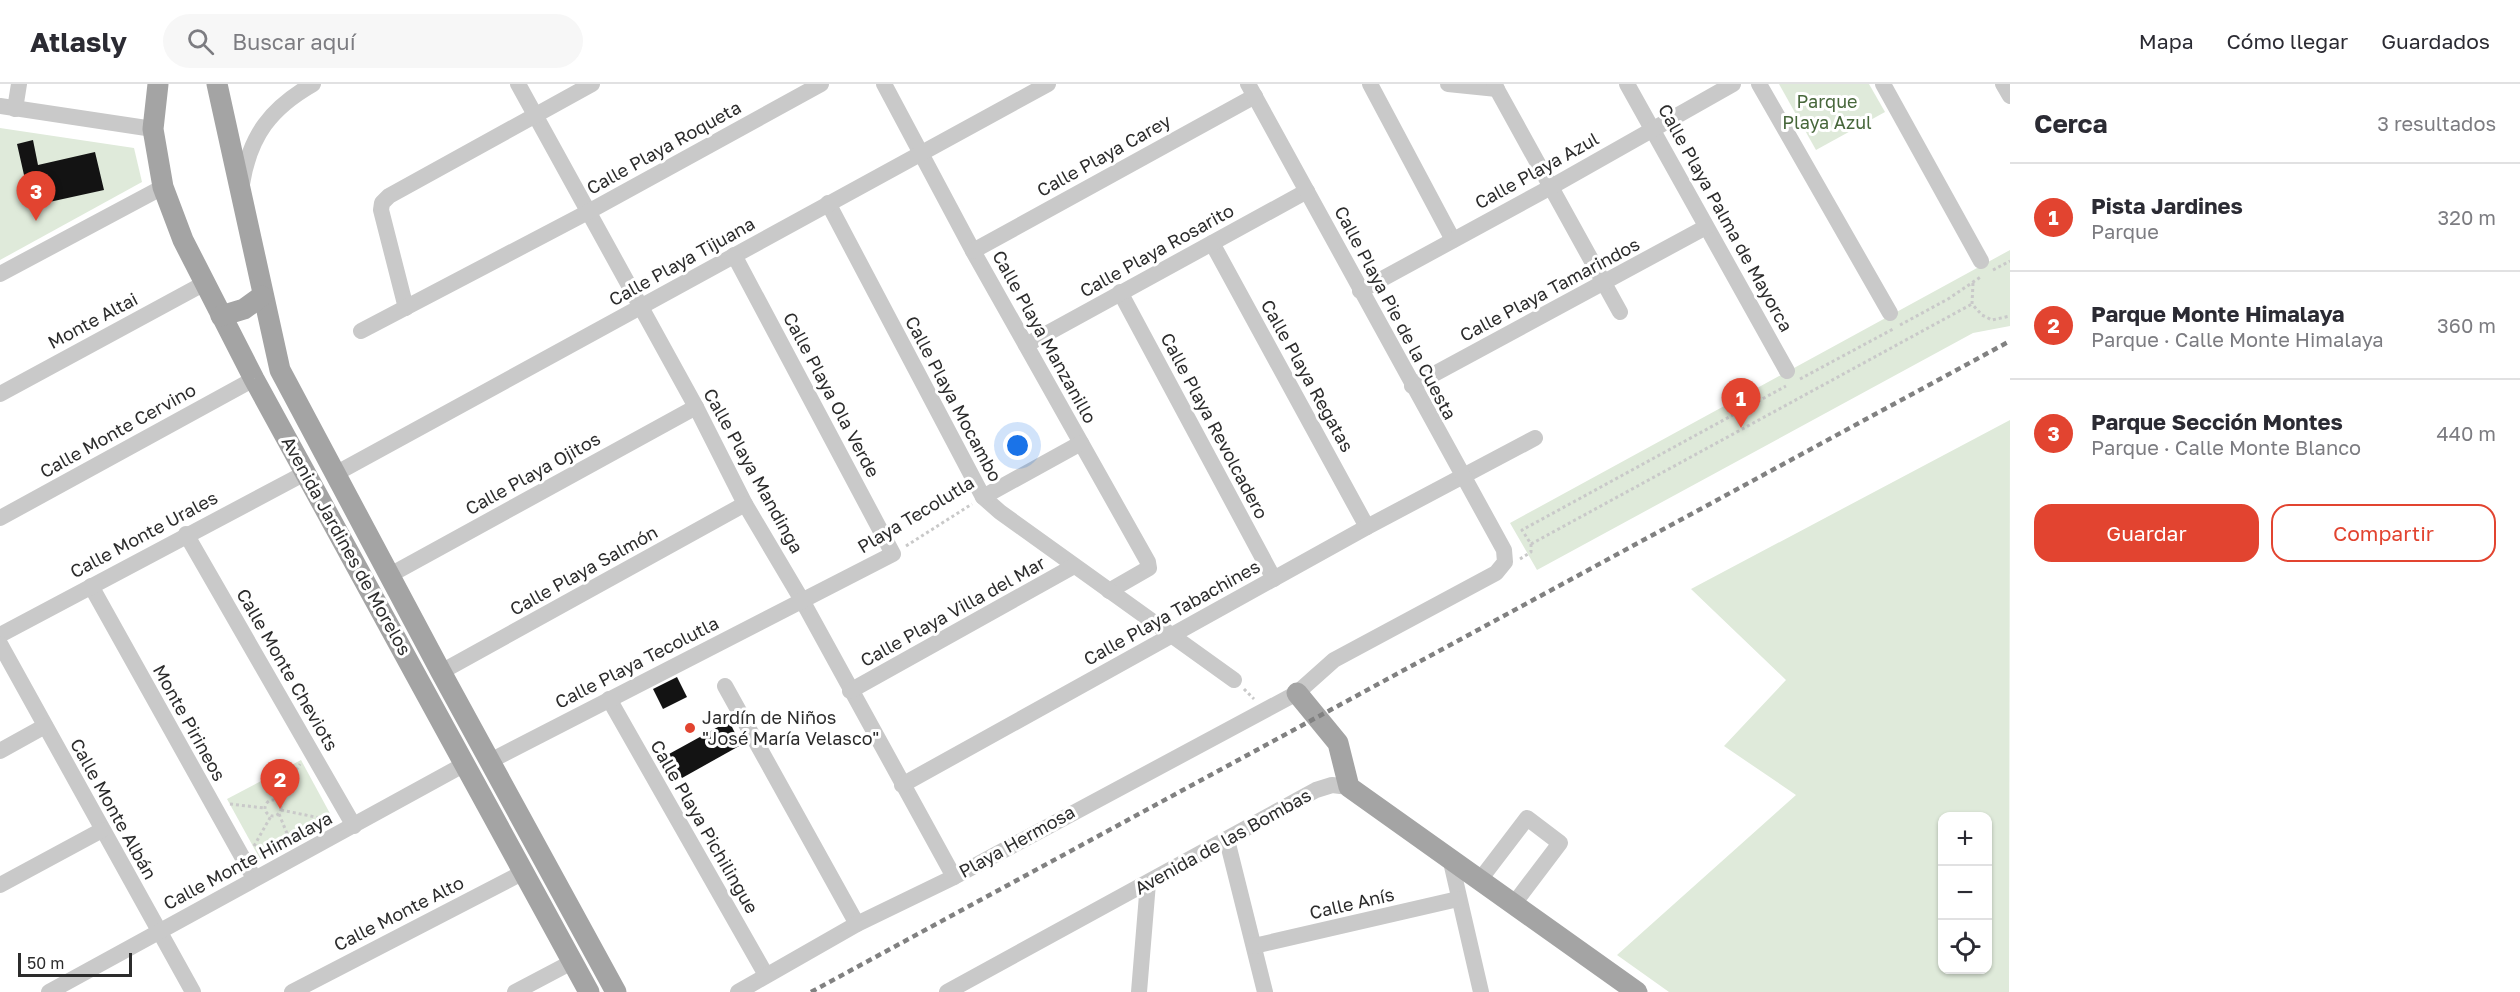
<!DOCTYPE html>
<html lang="es">
<head>
<meta charset="utf-8">
<style>
  body { margin:0; font-family:"Golos Text",sans-serif; background:#f7f7f7; color:#2b2b33 }
  .controls { position:absolute; right:18px; bottom:18px; display:grid; overflow:hidden; border-radius:12px; box-shadow:0 2px 4px #0004 }
  .controls button { width:54px; height:54px; display:grid; place-items:center; padding:0; border:0; border-bottom:2px solid #e1e1e2; background:#fff; color:#2b2b33; font:30px sans-serif }
  .scale { position:absolute; left:18px; bottom:15px; width:114px; box-sizing:border-box; padding-left:6px; border:3px solid #2c2c2c; border-top:0; font-size:16px; line-height:21px; white-space:nowrap; color:#2c2c2c; -webkit-text-stroke:4px #fff; paint-order:stroke }
  .you { position:absolute; left:1018px; top:362px; width:21px; height:21px; margin:-15px; border:4px solid #fff; border-radius:50%; background:#1a73e8; box-shadow:0 0 0 9px #1a73e833 }
  .badge { display:grid; place-items:center; width:39px; height:39px; border-radius:50%; background:#e24430; color:#fff; font-size:20px; font-weight:700 }
  .pin { position:absolute; translate:-50% -50px; filter:drop-shadow(0 2px 3px #0008) }
  .pin::after { content:''; position:absolute; top:32px; width:21px; height:18px; background:inherit; clip-path:polygon(0 0,100% 0,50% 100%) }
  .list { margin:0; padding:0; list-style:none }
  h2 { display:flex; justify-content:space-between; align-items:center; height:78px; margin:0; padding:0 24px; font-size:26px }
  h2 small { font-size:20px; font-weight:400; color:#7c7c81 }
  .list li { display:grid; grid-template-columns:39px 1fr auto; gap:18px; align-items:center; box-sizing:border-box; height:108px; padding:0 24px; border-top:2px solid #e1e1e2 }
  .list b { display:block; font-size:22px; white-space:nowrap }
  .list p { margin:0; font-size:20px; white-space:nowrap; color:#7c7c81 }
  .list em { font-size:20px; font-style:normal; color:#7c7c81 }
  .actions { display:flex; gap:12px; padding:18px 24px }
  .actions a { flex:1; padding:14px 0; border:2px solid #e24430; border-radius:18px; text-align:center; font-size:21px; color:#e24430 }
  .actions .main { background:#e24430; color:#fff }
  .icon { flex:none; width:33px; height:33px; fill:none; stroke:currentColor; stroke-width:2; stroke-linecap:round; stroke-linejoin:round }
  .map { position:relative; flex:none; width:2010px; height:908px; overflow:hidden }
  header { display:flex; align-items:center; gap:36px; box-sizing:border-box; height:84px; padding:0 30px; background:#fff; border-bottom:2px solid #e1e1e2 }
  header strong { font-size:28px }
  nav { display:flex; gap:33px; margin-inline-start:auto; font-size:21px }
  .search { width:420px; height:54px; background:#f7f7f7; display:flex; align-items:center; gap:15px; box-sizing:border-box; padding:0 21px; border-radius:33px; color:#7c7c81; font-size:22px }
  main { display:flex }
  aside { flex:1; background:#fff }
  .map>svg:first-child { display:block }
  .green { fill:#dfeada; fill-rule:evenodd }
  .building { fill:#131313 }
  .lines { fill:none; stroke-linecap:round; stroke-linejoin:round }
  .path { stroke:#c9c9c9; stroke-width:3; stroke-dasharray:3 3; stroke-linecap:butt }
  .minor { stroke:#c9c9c9; stroke-width:16 }
  .major { stroke:#a4a4a4; stroke-width:21 }
  .rail { stroke:#818181; stroke-width:4.5; stroke-dasharray:6 4.5; stroke-linecap:butt }
  .poi-dot { fill:#e24430; stroke:#fff; stroke-width:2 }
  .labels { text-anchor:middle; stroke-width:6; stroke-linejoin:round; paint-order:stroke }
  .park-label { font-size:18px; fill:#47673b; stroke:#fff }
  .street-label { font-size:18px; fill:#2c2c2c; stroke:#fff }
  .poi-label { font-size:18px; fill:#2c2c2c; stroke:#fff; text-anchor:start }
</style>
</head>
<body>
<header>
<strong>Atlasly</strong>
<div class="search"><svg class="icon" aria-label="search" viewBox="0 0 24 24"><circle cx="10" cy="10" r="6"/><path d="M15 15l6 6"/></svg>Buscar aquí</div>
<nav><a>Mapa</a><a>Cómo llegar</a><a>Guardados</a></nav>
</header>
<main>
<div class="map">
<svg width="2010" height="908" viewBox="0 0 2010 908">
  <rect width="100%" height="100%" fill="#fff"/>
  <g class="green">
    <path d="M 1779,0 L 1869,0 L 1885,28 L 1816,66 Z"/>
    <path d="M 0,44 L 134,64 L 142,98 L 0,176 Z"/>
    <path d="M 2010,166 L 2010,242 L 1973,249 L 1537,486 L 1510,439 Z"/>
    <path d="M 2010,336 L 2009,908 L 1669,908 L 1617,871 L 1796,711 L 1724,662 L 1786,596 L 1691,505 ZM 1942,732 L 1988,732 L 1988,886 L 1942,886 Z"/>
    <path d="M 301,676 L 333,735 L 260,775 L 227,715 Z"/>
  </g>
  <g class="building">
    <path d="M 33,56 L 38,81 L 95,68 L 104,106 L 31,122 L 17,60 Z"/>
    <path d="M 677,593 L 687,613 L 663,625 L 653,605 Z"/>
    <path d="M 729,637 L 741,661 L 682,694 L 669,670 Z"/>
  </g>
  <g class="lines">
    <g class="path">
      <path d="M 1993,186 L 2010,177"/>
      <path d="M 1973,199 L 1972,220 L 1982,231 L 1992,236 L 2010,232"/>
      <path d="M 1900,241 L 1948,215 L 1982,192"/>
      <path d="M 1800,295 L 1895,244"/>
      <path d="M 1531,460 L 1972,220"/>
      <path d="M 906,462 L 972,420"/>
      <path d="M 1520,475 L 1531,468 L 1531,460 L 1522,446 L 1786,302"/>
      <path d="M 1244,605 L 1254,615"/>
      <circle cx="273" cy="724" r="8"/>
      <path d="M 276,716 L 300,680"/>
      <path d="M 230,720 L 264,724"/>
      <path d="M 281,726 L 330,736"/>
      <path d="M 279,730 L 291,759"/>
      <path d="M 254,762 L 271,732"/>
    </g>
    <g class="minor">
      <path d="M 518,0 L 696,323 L 745,420 L 803,518 L 954,793"/>
      <path d="M 884,0 L 973,167 L 1148,478 L 1149,484 L 1109,507"/>
      <path d="M 1370,0 L 1453,156"/>
      <path d="M 1448,0 L 1497,5"/>
      <path d="M 1494,0 L 1620,228"/>
      <path d="M 1627,0 L 1787,287"/>
      <path d="M 1759,0 L 1890,229"/>
      <path d="M 1883,0 L 1981,177"/>
      <path d="M 2003,0 L 2010,12"/>
      <path d="M 0,22 L 153,45"/>
      <path d="M 15,25 L 19,0"/>
      <path d="M 242,100 C 250,51 271,24 313,0"/>
      <path d="M 828,119 L 983,413 L 1000,428 L 1234,596"/>
      <path d="M 1212,159 L 1367,443"/>
      <path d="M 973,167 L 1255,12"/>
      <path d="M 0,190 L 163,103"/>
      <path d="M 1360,207 L 1551,103 L 1733,0"/>
      <path d="M 1120,208 L 1274,495"/>
      <path d="M 406,224 L 381,126 L 382,119 L 389,112 L 592,0"/>
      <path d="M 361,247 L 588,128 L 821,0"/>
      <path d="M 1026,261 L 1307,107"/>
      <path d="M 1412,302 L 1706,143"/>
      <path d="M 0,310 L 205,199"/>
      <path d="M 335,390 L 1048,0"/>
      <path d="M 983,413 L 1081,359"/>
      <path d="M 0,434 L 254,295"/>
      <path d="M 186,450 L 354,742"/>
      <path d="M 390,491 L 696,323"/>
      <path d="M 91,502 L 254,794"/>
      <path d="M 0,551 L 307,388"/>
      <path d="M 0,560 L 193,908"/>
      <path d="M 441,588 L 745,420"/>
      <path d="M 725,602 L 857,840"/>
      <path d="M 850,607 L 1074,482"/>
      <path d="M 609,615 L 766,891"/>
      <path d="M 0,667 L 45,642"/>
      <path d="M 490,677 L 893,470 L 734,171"/>
      <path d="M 902,701 L 1367,443 L 1535,354"/>
      <path d="M 1227,756 L 1265,908"/>
      <path d="M 1451,778 L 1481,908"/>
      <path d="M 1479,797 L 1527,734 L 1560,759 L 1513,821"/>
      <path d="M 0,801 L 102,746"/>
      <path d="M 1254,862 L 1458,815"/>
      <path d="M 49,908 L 465,680"/>
      <path d="M 292,908 L 524,788"/>
      <path d="M 515,908 L 572,878"/>
      <path d="M 738,908 L 857,840 L 954,793 L 1297,609 L 1334,576 L 1496,489 L 1505,478 L 1504,466 L 1248,0"/>
      <path d="M 947,908 L 1316,706 L 1332,701 L 1349,703"/>
      <path d="M 1139,908 L 1148,799"/>
    </g>
    <g class="major">
      <path d="M 158,0 L 153,45 L 163,103 L 183,156 L 254,295 L 589,908"/>
      <path d="M 217,0 L 280,286 L 441,588 L 616,908"/>
      <path d="M 221,232 L 244,225 L 262,212"/>
      <path d="M 1297,609 L 1338,659 L 1349,703 L 1637,908"/>
    </g>
    <path class="rail" d="M 811,908 L 2010,257"/>
  </g>
  <circle class="poi-dot" cx="690" cy="644" r="6"/>
  <g class="labels">
    <g class="park-label">
      <text x="1827" y="24">Parque<tspan x="1827" dy="21">Playa Azul</tspan></text>
    </g>
    <g class="street-label">
      <text transform="translate(664 64) rotate(-29)" y="6">Calle Playa Roqueta</text>
      <text transform="translate(1104 72) rotate(-29)" y="6">Calle Playa Carey</text>
      <text transform="translate(1537 87) rotate(-29)" y="6">Calle Playa Azul</text>
      <text transform="translate(1725 134) rotate(61)" y="6">Calle Playa Palma de Mayorca</text>
      <text transform="translate(1157 167) rotate(-29)" y="6">Calle Playa Rosarito</text>
      <text transform="translate(682 178) rotate(-29)" y="6">Calle Playa Tijuana</text>
      <text transform="translate(1550 206) rotate(-28)" y="6">Calle Playa Tamarindos</text>
      <text transform="translate(1395 229) rotate(62)" y="6">Calle Playa Pie de la Cuesta</text>
      <text transform="translate(93 237) rotate(-28)" y="6">Monte Altai</text>
      <text transform="translate(1044 253) rotate(61)" y="6">Calle Playa Manzanillo</text>
      <text transform="translate(1307 292) rotate(61)" y="6">Calle Playa Regatas</text>
      <text transform="translate(831 311) rotate(62)" y="6">Calle Playa Ola Verde</text>
      <text transform="translate(953 315) rotate(62)" y="6">Calle Playa Mocambo</text>
      <text transform="translate(1214 342) rotate(62)" y="6">Calle Playa Revolcadero</text>
      <text transform="translate(118 347) rotate(-29)" y="6">Calle Monte Cervino</text>
      <text transform="translate(753 387) rotate(61)" y="6">Calle Playa Mandinga</text>
      <text transform="translate(533 390) rotate(-29)" y="6">Calle Playa Ojitos</text>
      <text transform="translate(916 431) rotate(-31)" y="6">Playa Tecolutla</text>
      <text transform="translate(144 451) rotate(-28)" y="6">Calle Monte Urales</text>
      <text transform="translate(346 462) rotate(61)" y="6">Avenida Jardines de Morelos</text>
      <text transform="translate(584 487) rotate(-29)" y="6">Calle Playa Salmón</text>
      <text transform="translate(953 528) rotate(-29)" y="6">Calle Playa Villa del Mar</text>
      <text transform="translate(1172 529) rotate(-29)" y="6">Calle Playa Tabachines</text>
      <text transform="translate(637 579) rotate(-27)" y="6">Calle Playa Tecolutla</text>
      <text transform="translate(287 586) rotate(60)" y="6">Calle Monte Cheviots</text>
      <text transform="translate(189 639) rotate(61)" y="6">Monte Pirineos</text>
      <text transform="translate(113 725) rotate(61)" y="6">Calle Monte Albán</text>
      <text transform="translate(704 743) rotate(60)" y="6">Calle Playa Pichilingue</text>
      <text transform="translate(1017 758) rotate(-29)" y="6">Playa Hermosa</text>
      <text transform="translate(1223 758) rotate(-29)" y="6">Avenida de las Bombas</text>
      <text transform="translate(248 777) rotate(-28)" y="6">Calle Monte Himalaya</text>
      <text transform="translate(1352 820) rotate(-13)" y="6">Calle Anís</text>
      <text transform="translate(399 830) rotate(-27)" y="6">Calle Monte Alto</text>
    </g>
    <g class="poi-label">
      <text x="702" y="640">Jardín de Niños<tspan x="702" dy="21">"José María Velasco"</tspan></text>
    </g>
  </g>
</svg>
<div class="controls">
<button>+</button>
<button>−</button>
<button><svg class="icon" aria-label="locate" viewBox="0 0 24 24"><circle cx="12" cy="12" r="6"/><path d="M12 2v4M12 18v4M2 12h4M18 12h4"/></svg></button>
</div>
<div class="scale">50 m</div>
<div class="you"></div>
<div class="pin badge" style="left:1741px;top:344px">1</div>
<div class="pin badge" style="left:280px;top:725px">2</div>
<div class="pin badge" style="left:36px;top:137px">3</div>
</div>
<aside>
<h2>Cerca<small>3 resultados</small></h2>
<ul class="list">
<li><span class="badge">1</span><div><b>Pista Jardines</b><p>Parque</p></div><em>320 m</em></li>
<li><span class="badge">2</span><div><b>Parque Monte Himalaya</b><p>Parque · Calle Monte Himalaya</p></div><em>360 m</em></li>
<li><span class="badge">3</span><div><b>Parque Sección Montes</b><p>Parque · Calle Monte Blanco</p></div><em>440 m</em></li>
</ul>
<div class="actions"><a class="main">Guardar</a><a>Compartir</a></div>
</aside>
</main>
</body>
</html>
